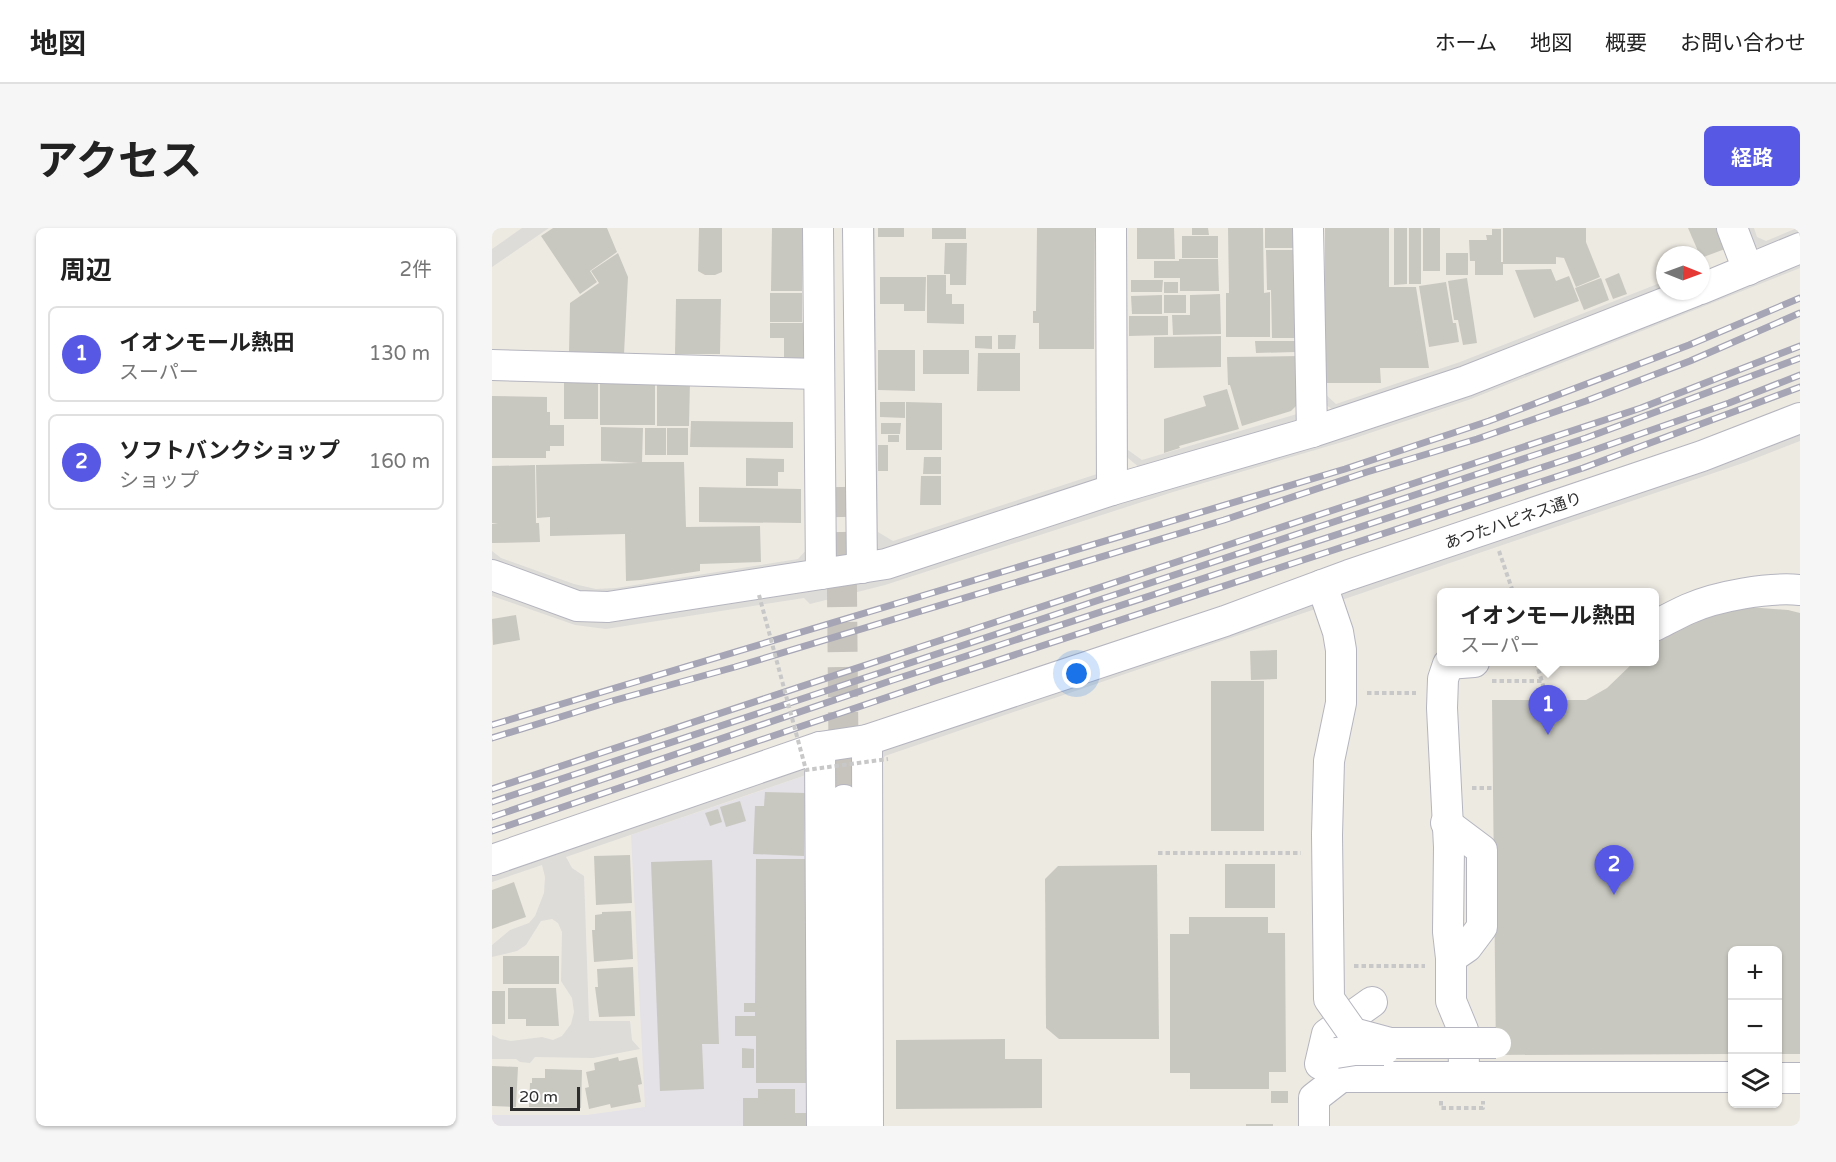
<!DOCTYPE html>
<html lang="ja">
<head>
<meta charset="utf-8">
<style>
  body { margin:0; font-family:"Varela Round","Noto Sans JP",sans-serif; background:#f6f6f6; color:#222 }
  .controls { position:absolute; right:18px; bottom:18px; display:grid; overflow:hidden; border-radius:9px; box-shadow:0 2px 4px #0004 }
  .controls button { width:54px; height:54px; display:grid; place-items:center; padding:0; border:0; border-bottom:2px solid #e0e0e0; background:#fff; color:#222; font:30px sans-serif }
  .compass { position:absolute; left:1164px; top:18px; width:54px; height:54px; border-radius:50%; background:#fff; box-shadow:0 2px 4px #0004; rotate:91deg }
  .scale { position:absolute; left:18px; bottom:15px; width:70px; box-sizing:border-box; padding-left:6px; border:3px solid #2d2d2d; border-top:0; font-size:16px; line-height:21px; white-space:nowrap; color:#2d2d2d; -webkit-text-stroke:4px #fff; paint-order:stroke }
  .you { position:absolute; left:585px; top:446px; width:21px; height:21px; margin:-15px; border:4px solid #fff; border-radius:50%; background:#1a73e8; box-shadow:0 0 0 9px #1a73e833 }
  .badge { display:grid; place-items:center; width:39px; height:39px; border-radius:50%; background:#5758e4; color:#fff; font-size:20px; font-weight:700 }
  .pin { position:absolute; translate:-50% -50px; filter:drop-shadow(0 2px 3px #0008) }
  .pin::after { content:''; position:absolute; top:32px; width:21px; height:18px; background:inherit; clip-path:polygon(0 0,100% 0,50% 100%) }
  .popup { position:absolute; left:945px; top:360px; width:222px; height:78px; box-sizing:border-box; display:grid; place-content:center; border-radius:9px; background:#fff; filter:drop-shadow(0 2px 4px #0005); font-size:20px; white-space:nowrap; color:#767676 }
  .popup b { font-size:22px; color:#222 }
  .popup::after { content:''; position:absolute; left:50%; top:100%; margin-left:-12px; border:12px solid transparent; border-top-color:#fff }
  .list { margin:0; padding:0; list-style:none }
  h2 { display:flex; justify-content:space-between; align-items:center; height:78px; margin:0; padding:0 24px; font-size:26px }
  h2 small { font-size:20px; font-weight:400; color:#767676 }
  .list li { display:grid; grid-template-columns:39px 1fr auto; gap:18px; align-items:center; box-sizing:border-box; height:96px; margin:0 12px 12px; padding:0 12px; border:2px solid #e0e0e0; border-radius:9px }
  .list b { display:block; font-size:22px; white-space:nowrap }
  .list p { margin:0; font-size:20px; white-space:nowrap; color:#767676 }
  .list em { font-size:20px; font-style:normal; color:#767676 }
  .icon { flex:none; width:33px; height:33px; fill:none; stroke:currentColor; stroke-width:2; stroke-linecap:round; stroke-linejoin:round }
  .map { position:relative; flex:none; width:1308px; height:898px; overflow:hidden; border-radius:9px }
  header { display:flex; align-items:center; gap:36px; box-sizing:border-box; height:84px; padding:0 30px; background:#fff; border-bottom:2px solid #e0e0e0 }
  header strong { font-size:28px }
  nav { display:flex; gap:33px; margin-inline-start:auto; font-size:21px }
  .intro { display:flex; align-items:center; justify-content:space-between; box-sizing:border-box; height:144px; padding:0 36px }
  h1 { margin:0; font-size:42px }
  .button { padding:15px 27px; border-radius:9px; background:#5758e4; color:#fff; font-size:21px; font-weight:700 }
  main { display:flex; gap:36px; padding:0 36px }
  aside { flex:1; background:#fff; border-radius:9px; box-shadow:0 2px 4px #0004 }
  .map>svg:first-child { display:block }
  .industrial { fill:#e4e1e7 }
  .plaza { fill:#dedcd8 }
  .building { fill:#c9c8c0 }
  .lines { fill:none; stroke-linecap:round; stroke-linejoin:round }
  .minor-tunnel { stroke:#c7c4be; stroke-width:30; stroke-dasharray:30 15; stroke-linecap:butt }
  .minor-casing { stroke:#b5b5bf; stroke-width:32 }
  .path { stroke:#c8c8c8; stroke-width:4; stroke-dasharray:4.5 3; stroke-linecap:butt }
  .minor { stroke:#fff; stroke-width:30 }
  .rail-casing { stroke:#a5a5b5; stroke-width:7 }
  .rail { stroke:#fff; stroke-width:4.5; stroke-dasharray:14; stroke-linecap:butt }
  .minor-bridge-casing { stroke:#b5b5bf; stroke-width:32; stroke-linecap:butt }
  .path-bridge { stroke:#c8c8c8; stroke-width:4; stroke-dasharray:4.5 3; stroke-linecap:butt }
  .minor-bridge { stroke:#fff; stroke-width:30 }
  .labels { text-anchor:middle; stroke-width:4.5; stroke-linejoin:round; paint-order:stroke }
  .street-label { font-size:16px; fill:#2d2d2d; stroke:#fff }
</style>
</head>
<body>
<header>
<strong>地図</strong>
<nav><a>ホーム</a><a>地図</a><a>概要</a><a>お問い合わせ</a></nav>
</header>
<div class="intro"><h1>アクセス</h1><a class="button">経路</a></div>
<main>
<aside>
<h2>周辺<small>2件</small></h2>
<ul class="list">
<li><span class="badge">1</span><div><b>イオンモール熱田</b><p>スーパー</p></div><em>130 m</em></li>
<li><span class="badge">2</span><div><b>ソフトバンクショップ</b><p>ショップ</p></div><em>160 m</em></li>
</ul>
</aside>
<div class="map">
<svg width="1308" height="898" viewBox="0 0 1308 898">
  <rect width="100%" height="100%" fill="#edeae2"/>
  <path class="industrial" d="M 318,546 L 319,898 L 0,898 L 0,887 L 95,887 L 153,879 L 139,607 Z"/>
  <g class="plaza">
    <path d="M 30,0 L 57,0 L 0,39 L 0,21 Z"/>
    <path d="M 373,0 L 383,0 L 386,304 L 401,313 L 605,246 L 608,241 L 605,253 L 387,324 L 380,320 Z"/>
    <path d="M 628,0 L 635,0 L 636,222 L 650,232 L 805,186 L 806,193 L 648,240 L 630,225 Z"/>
    <path d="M 1255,0 L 1262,0 L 1265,9 L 1274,13 L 1305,0 L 1308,0 L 1308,7 L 1273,21 L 1266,20 L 1262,18 Z"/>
    <path d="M 1308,32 L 1308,40 L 979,171 L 857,212 L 681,264 L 393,357 L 318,376 L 312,370 L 114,401 L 83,397 L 0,368 L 0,360 L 262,371 Z"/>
    <path d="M 1173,53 L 1173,60 L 974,138 L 843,183 L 831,175 L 831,164 L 844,176 L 968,134 Z"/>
    <path d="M 1308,207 L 1308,213 L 1254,234 L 393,528 L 388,535 L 388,523 L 1252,229 Z"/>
    <path d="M 316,320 L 314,336 L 132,366 L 90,365 L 0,332 L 0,323 L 9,330 L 82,356 L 104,361 L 124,360 L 306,331 Z"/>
    <path d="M 316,536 L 317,546 L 74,629 L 80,640 L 92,648 L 97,793 L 138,793 L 140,812 L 148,821 L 101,830 L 43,829 L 38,835 L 28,834 L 24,831 L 0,831 L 0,807 L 8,811 L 19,813 L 50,809 L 61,812 L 70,808 L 79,796 L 82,784 L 80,770 L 69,753 L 70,704 L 66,695 L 60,691 L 49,693 L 34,717 L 25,723 L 0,729 L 0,717 L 18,702 L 37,695 L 43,688 L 52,665 L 53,649 L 50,637 L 0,654 L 0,645 Z"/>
  </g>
  <g class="building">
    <path d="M 61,0 L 115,0 L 125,24 L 98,43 L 105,54 L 88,66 L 49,8 Z"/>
    <path d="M 207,0 L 230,0 L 230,44 L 223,47 L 213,47 L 206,43 Z"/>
    <path d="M 280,0 L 311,0 L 310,63 L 279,63 Z"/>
    <rect x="386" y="0" width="26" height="9"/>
    <rect x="440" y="0" width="34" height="11"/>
    <path d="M 545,0 L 603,0 L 602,121 L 547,121 L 547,95 L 541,95 L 541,83 L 544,83 Z"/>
    <path d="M 645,0 L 682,0 L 683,31 L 645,31 Z"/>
    <path d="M 700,0 L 716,0 L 717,7 L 700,7 Z"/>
    <path d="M 736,0 L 771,0 L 772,65 L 778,64 L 778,109 L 734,109 L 734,65 L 737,65 Z"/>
    <rect x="773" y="0" width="28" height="20"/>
    <path d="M 833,0 L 897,0 L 897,59 L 924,59 L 937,140 L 888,140 L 889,155 L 833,155 Z"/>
    <path d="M 902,0 L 915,0 L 915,56 L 902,57 Z"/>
    <rect x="917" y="0" width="12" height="56"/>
    <rect x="931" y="0" width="17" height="43"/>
    <path d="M 1011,0 L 1094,0 L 1094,14 L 1108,49 L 1084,59 L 1072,30 L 1064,29 L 1064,36 L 1011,36 L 1011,47 L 983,47 L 983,33 L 978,33 L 977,12 L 995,12 L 994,7 L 1000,7 L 1000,1 L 1009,1 L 1009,34 L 1011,34 Z"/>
    <path d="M 1196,0 L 1226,0 L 1233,21 L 1209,30 Z"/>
    <rect x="690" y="8" width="36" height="22"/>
    <path d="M 453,15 L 475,15 L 474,57 L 458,57 L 458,46 L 452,46 Z"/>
    <path d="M 774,22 L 804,22 L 805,110 L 780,110 L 779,62 L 775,62 Z"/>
    <path d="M 126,25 L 136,49 L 132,126 L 77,125 L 78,75 L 107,55 L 99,43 Z"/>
    <rect x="954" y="25" width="22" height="22"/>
    <path d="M 687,31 L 726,31 L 727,63 L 688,63 L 688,50 L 662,50 L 662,33 L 687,33 Z"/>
    <path d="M 1059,41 L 1064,53 L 1077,48 L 1087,73 L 1042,90 L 1023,42 Z"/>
    <path d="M 1127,45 L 1135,66 L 1121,71 L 1113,51 Z"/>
    <path d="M 435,47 L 454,47 L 454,66 L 460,66 L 460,76 L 472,76 L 472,96 L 435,95 Z"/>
    <path d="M 388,49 L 434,49 L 433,83 L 412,83 L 412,76 L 388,76 Z"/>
    <path d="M 975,50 L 985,115 L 971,117 L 966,92 L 962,92 L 956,53 Z"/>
    <path d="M 1109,50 L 1117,72 L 1092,82 L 1083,60 Z"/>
    <path d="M 639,52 L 671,52 L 670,64 L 639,64 Z"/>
    <rect x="672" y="54" width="14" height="11"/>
    <path d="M 954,54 L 961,95 L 964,95 L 967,114 L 937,119 L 927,58 Z"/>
    <rect x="278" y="65" width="32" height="29"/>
    <path d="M 728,66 L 729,106 L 681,107 L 680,87 L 698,87 L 698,67 Z"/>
    <path d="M 670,67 L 670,86 L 640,86 L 639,68 Z"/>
    <rect x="672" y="67" width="22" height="18"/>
    <path d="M 184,71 L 229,71 L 228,126 L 183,126 Z"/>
    <path d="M 637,88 L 676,88 L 676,107 L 637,108 Z"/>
    <path d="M 278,95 L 311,95 L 311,132 L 292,132 L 292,110 L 278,110 Z"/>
    <path d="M 506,107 L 524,107 L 523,121 L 506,121 Z"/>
    <path d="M 483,108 L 500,108 L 500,121 L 483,120 Z"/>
    <path d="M 729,108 L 729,139 L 662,140 L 662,109 Z"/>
    <path d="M 763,113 L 803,113 L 804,124 L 764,125 Z"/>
    <path d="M 386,122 L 423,122 L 423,163 L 386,162 Z"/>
    <rect x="431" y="122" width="46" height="24"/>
    <path d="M 486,125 L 528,125 L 528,163 L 485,163 Z"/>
    <path d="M 807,128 L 807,175 L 799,183 L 750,198 L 738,157 L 736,157 L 735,129 Z"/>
    <path d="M 108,152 L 163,153 L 163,197 L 108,197 Z"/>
    <path d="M 165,153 L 198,153 L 197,198 L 165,198 Z"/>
    <rect x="72" y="154" width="34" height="37"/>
    <path d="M 735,161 L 747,201 L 687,218 L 688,220 L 672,225 L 672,191 L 714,178 L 711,168 Z"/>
    <path d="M 0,168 L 55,169 L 55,184 L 58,184 L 58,197 L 72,197 L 72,218 L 58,218 L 58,223 L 54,223 L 54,230 L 0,230 Z"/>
    <path d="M 388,174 L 413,174 L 413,190 L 388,189 Z"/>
    <path d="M 414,174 L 450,175 L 450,222 L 414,222 Z"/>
    <path d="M 199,193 L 301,194 L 301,220 L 198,219 Z"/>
    <path d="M 389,195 L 409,195 L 408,206 L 389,206 Z"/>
    <path d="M 109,199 L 151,200 L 150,234 L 192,234 L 194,299 L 268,298 L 269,334 L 208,336 L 208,343 L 149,352 L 134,353 L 133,306 L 58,308 L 58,289 L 45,290 L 44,237 L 146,235 L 109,233 Z"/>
    <rect x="153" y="200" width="21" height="27"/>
    <rect x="175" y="200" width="21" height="27"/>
    <rect x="396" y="207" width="11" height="7"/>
    <rect x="386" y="217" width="10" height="26"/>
    <path d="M 432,229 L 449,229 L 449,246 L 431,246 Z"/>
    <path d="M 254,230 L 292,231 L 292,244 L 286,244 L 286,258 L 254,258 Z"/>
    <path d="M 43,237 L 44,295 L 47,295 L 48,314 L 0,315 L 0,296 L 6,296 L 0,295 L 0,238 Z"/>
    <path d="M 429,248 L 449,248 L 449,277 L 428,277 Z"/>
    <path d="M 207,259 L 309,261 L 309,295 L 207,294 Z"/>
    <path d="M 1257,379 L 1296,382 L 1308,385 L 1308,826 L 1286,826 L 1286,722 L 1240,722 L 1240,826 L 1004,827 L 1000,472 L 1094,472 L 1115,460 L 1142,434 L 1162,434 L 1162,412 L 1195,391 Z"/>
    <path d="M 24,387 L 28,412 L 1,417 L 0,391 Z"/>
    <path d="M 785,422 L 785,451 L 759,452 L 758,423 Z"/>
    <rect x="719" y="453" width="53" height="150"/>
    <path d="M 273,564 L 313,565 L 312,628 L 261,626 L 263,578 L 272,578 Z"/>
    <path d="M 248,573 L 254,593 L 234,599 L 228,579 Z"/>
    <path d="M 226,581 L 230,594 L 218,598 L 213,585 Z"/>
    <path d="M 138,627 L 140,675 L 104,677 L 102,628 Z"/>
    <path d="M 264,631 L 316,631 L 315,855 L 264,855 L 264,808 L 243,808 L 243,788 L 263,788 L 263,784 L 252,784 L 252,775 L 263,775 Z"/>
    <path d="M 220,632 L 227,816 L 210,816 L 212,861 L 168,863 L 159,634 Z"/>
    <rect x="733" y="636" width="50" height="44"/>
    <path d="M 665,637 L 667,811 L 567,811 L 554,800 L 553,651 L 566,638 Z"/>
    <path d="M 22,654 L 34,689 L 0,701 L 0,662 Z"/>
    <path d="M 139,683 L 141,731 L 102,734 L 100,702 L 103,702 L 103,687 L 110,686 L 110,684 Z"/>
    <path d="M 697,689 L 776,689 L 776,705 L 793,705 L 794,844 L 777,844 L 777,861 L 698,861 L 698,845 L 678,845 L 678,706 L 697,706 Z"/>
    <rect x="11" y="728" width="56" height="28"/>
    <path d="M 141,739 L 143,788 L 107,789 L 103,759 L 106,759 L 105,741 Z"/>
    <path d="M 16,760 L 64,760 L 67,798 L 34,798 L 34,791 L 16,791 Z"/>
    <rect x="0" y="763" width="13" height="33"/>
    <path d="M 513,811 L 513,831 L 550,831 L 550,880 L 404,881 L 404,812 Z"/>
    <path d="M 250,820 L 262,821 L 262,840 L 250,840 Z"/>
    <path d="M 126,829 L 127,833 L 145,829 L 150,856 L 146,857 L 149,874 L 119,880 L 118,876 L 97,881 L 93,860 L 97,859 L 94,844 L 103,842 L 102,835 Z"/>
    <path d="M 0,838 L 26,839 L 24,879 L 0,878 Z"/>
    <path d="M 53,841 L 90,842 L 89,880 L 37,879 L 38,855 L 40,855 L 40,850 L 53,850 Z"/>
    <path d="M 266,861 L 303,861 L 303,885 L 315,885 L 315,898 L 251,898 L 251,870 L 266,870 Z"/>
    <rect x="779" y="863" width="17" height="12"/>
    <rect x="754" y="896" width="27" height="2"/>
  </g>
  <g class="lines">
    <path class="minor-tunnel" d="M 349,259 L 352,572"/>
    <defs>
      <g id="minor">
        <path d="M 326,0 L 329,346"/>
        <path d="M 366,0 L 370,340"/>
        <path d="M 619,0 L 620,262"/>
        <path d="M 816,0 L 820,204"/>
        <path d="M 1240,0 L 1256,42"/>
        <path d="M 1209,61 L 1308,20"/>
        <path d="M 0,137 L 327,146"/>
        <path d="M 0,347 L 85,378 L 116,379 L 394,336 L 620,262 L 820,204 L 974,153 L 1203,63"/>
        <path d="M 830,357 L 846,404 L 849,422 L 849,475 L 837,533 L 835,607"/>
        <path d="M 1162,398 C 1174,392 1185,386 1196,381 C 1225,368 1277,359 1308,362"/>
        <path d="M 375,512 L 376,898"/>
        <path d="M 328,519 L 330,898"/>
        <path d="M 352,572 L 352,898"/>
        <path d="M 954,595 L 990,622 L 990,699 L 975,719 L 959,730"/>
        <path d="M 0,632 L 328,519 L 375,512 L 733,393 L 857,347 L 1210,228 L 1308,190"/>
        <path d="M 828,836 L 835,806 L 880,774"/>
        <path d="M 972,839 L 971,802 L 959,773 L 959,730 L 956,704 L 957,619 L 950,480 L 951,451 L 956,436 L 982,434"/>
        <path d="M 1286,850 L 1308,850"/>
        <path d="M 822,898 L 822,870 L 849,849 L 1240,849"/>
      </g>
    </defs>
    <use href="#minor" class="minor-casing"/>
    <g class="path">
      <path d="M 1007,323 L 1021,364"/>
      <path d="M 1044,434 L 1054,467"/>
      <path d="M 1000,453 L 1050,453"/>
      <path d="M 875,465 L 924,465"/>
      <path d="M 980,560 L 1001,560"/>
      <path d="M 666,625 L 809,625"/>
      <path d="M 862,738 L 933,738"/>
      <path d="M 949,873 L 949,880 L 991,880 L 991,873"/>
    </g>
    <use href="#minor" class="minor"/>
    <defs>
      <g id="rail">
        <path d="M 0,497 L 853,241 L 997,193 L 1197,117 L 1308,70"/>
        <path d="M 0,510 L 120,473 L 243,439 L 732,292 L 875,244 L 985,211 L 1094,173 L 1198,133 L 1308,85"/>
        <path d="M 0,561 L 1149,180 L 1308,118"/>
        <path d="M 0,574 L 1094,210 L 1308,130"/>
        <path d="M 0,589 L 401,452 L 1088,227 L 1237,175 L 1308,147"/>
        <path d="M 0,603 L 443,453 L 1091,240 L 1308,159"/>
      </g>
    </defs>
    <use href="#rail" class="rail-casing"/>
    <use href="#rail" class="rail"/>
    <defs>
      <g id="minor-bridge">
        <path d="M 835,607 L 837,771 L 861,805 L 898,815 L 1004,815"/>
        <path d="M 844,825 L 863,822 L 892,822"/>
      </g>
    </defs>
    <use href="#minor-bridge" class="minor-bridge-casing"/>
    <path class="path-bridge" d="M 267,367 L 314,542 L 396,531"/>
    <use href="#minor-bridge" class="minor-bridge"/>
  </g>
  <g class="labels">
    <g class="street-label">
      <text transform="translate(1021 292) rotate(-19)" y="6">あつたハピネス通り</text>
    </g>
  </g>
</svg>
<div class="controls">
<button>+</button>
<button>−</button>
<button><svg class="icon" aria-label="layers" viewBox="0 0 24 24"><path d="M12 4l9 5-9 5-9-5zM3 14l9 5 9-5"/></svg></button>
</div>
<svg class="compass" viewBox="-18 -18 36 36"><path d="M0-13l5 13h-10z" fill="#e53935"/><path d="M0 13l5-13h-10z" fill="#767676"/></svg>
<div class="scale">20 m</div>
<div class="you"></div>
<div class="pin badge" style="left:1056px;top:507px">1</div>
<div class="popup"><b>イオンモール熱田</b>スーパー</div>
<div class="pin badge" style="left:1122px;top:667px">2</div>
</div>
</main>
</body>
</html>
